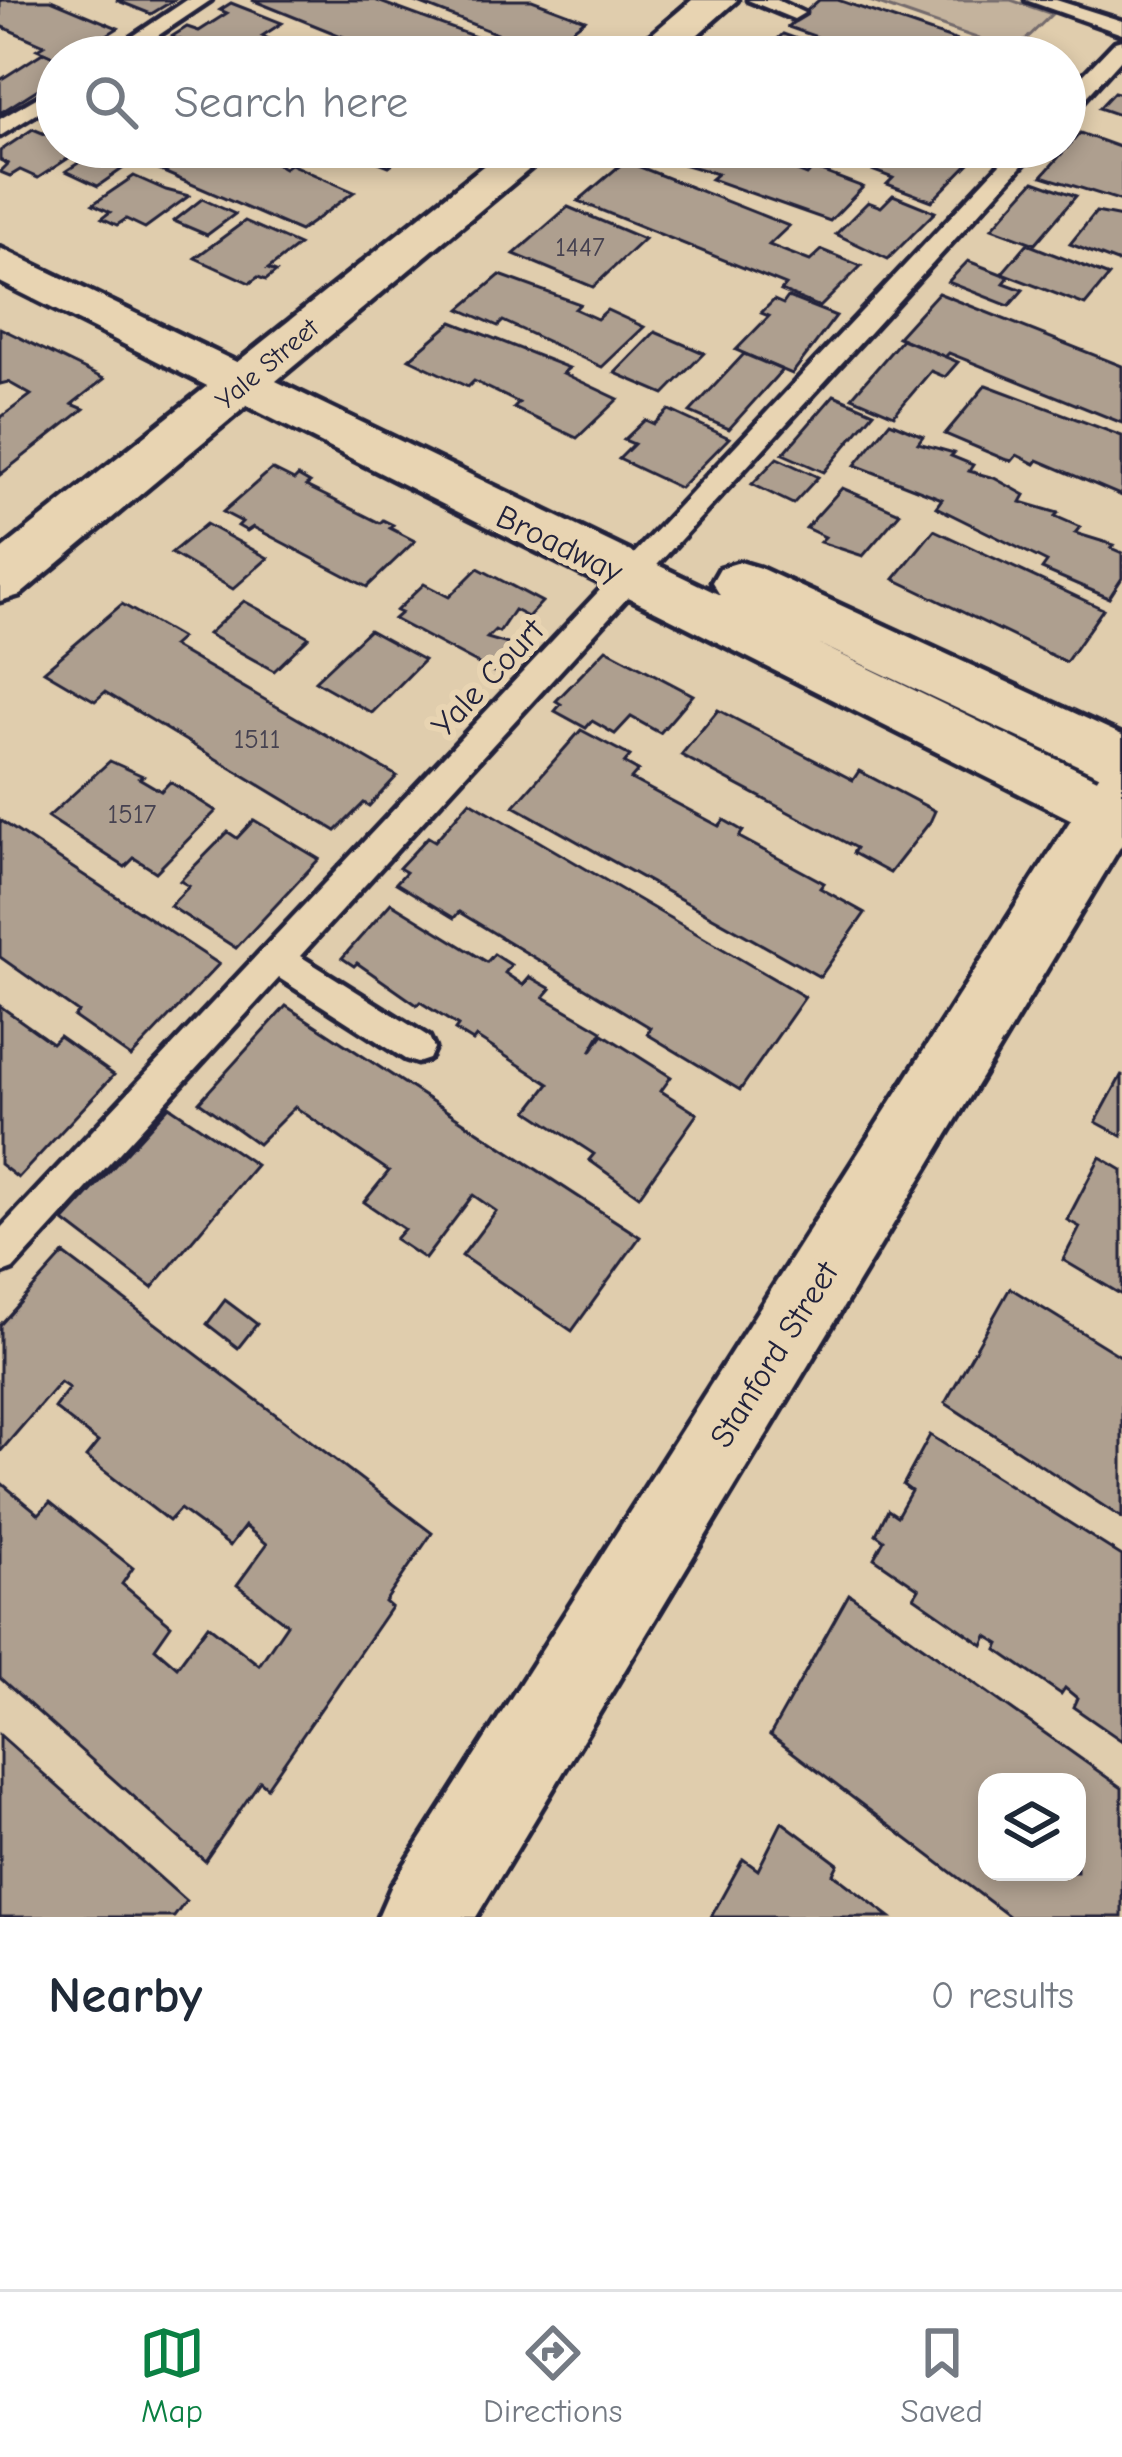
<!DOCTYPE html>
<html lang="en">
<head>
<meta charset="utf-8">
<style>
  body { margin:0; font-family:"Comic Neue",sans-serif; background:#f2f2f3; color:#1f2937 }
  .controls { position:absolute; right:36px; bottom:36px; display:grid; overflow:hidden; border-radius:24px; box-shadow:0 6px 18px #0003 }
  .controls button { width:108px; height:108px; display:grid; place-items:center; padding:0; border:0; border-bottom:3px solid #e0e1e3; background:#fff; color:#1f2937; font:60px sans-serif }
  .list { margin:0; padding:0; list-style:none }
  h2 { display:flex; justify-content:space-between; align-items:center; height:156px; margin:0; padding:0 48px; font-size:51px }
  h2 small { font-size:39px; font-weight:400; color:#747a83 }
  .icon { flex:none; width:66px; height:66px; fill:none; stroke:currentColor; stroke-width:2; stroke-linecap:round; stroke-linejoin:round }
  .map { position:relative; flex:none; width:1122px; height:1917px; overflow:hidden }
  .search { position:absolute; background:#fff; box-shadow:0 6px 18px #0003; left:36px; right:36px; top:36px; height:132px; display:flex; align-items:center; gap:30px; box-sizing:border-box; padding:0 42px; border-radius:66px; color:#747a83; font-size:45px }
  .sheet { height:372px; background:#fff }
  nav { display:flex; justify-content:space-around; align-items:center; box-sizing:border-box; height:168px; border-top:3px solid #e0e1e3; background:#fff; font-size:33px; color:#747a83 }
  nav a { display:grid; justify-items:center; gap:6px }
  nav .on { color:#0b8043 }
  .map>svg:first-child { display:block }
  .green { fill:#c4b39d; stroke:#736a6c; stroke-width:3 }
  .building { fill:#ae9f8f; stroke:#22223b; stroke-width:3; fill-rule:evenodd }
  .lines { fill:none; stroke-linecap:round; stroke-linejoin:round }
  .service-casing { stroke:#22223b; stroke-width:9 }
  .minor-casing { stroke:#22223b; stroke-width:9 }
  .tertiary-casing { stroke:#22223b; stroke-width:9 }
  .service { fill:#e8d4b2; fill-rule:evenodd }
  .minor { fill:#e8d4b2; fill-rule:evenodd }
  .tertiary { fill:#e8d4b2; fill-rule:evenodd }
  .labels { text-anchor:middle; stroke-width:12; stroke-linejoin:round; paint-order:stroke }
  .number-label { font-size:27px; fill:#454150 }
  .far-street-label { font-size:27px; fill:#22223b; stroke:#e8d4b2 }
  .street-label { font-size:33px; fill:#22223b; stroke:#e8d4b2 }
</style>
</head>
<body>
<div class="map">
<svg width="1122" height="1917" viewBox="0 0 1122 1917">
  <rect width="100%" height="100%" fill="#e0cdad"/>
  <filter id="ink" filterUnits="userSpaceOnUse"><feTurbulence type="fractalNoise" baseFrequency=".00833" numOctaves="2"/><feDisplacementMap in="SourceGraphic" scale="24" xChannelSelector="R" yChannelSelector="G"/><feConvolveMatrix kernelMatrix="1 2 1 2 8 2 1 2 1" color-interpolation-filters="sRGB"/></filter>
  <g filter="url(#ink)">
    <path class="green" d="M 867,0 L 1011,0 L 1052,14 L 1014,51 Z"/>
    <g class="building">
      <path d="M 0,0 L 51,0 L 118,28 L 72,57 L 57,58 L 37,49 L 44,45 L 0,26 Z"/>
      <path d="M 116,0 L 174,0 L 151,14 Z"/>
      <path d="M 252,0 L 375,0 L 530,57 L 393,57 Z"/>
      <path d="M 411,0 L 532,0 L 585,20 L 543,52 Z"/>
      <path d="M 819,0 L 838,0 L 1005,57 L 874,57 L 788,27 Z"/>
      <path d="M 231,3 L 282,23 L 262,36 L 276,42 L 253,57 L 235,57 L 171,37 L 187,27 L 199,31 L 227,13 L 220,10 Z"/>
      <path d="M 783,34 L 845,56 L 758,57 Z"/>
      <path d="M 169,40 L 208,57 L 142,57 Z"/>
      <path d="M 44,52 L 57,58 L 57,77 L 0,113 L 0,80 Z"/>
      <path d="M 1114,92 L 1122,94 L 1122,116 L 1099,108 Z"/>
      <path d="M 33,129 L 57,139 L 57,147 L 81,150 L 38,178 L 20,170 L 10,176 L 0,172 L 8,164 L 0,160 L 0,151 Z"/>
      <path d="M 1080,133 L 1122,148 L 1122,201 L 1042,176 Z"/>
      <path d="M 249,147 L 284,168 L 290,164 L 354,192 L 300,231 L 108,148 Z"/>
      <path d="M 319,147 L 414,147 L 389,166 L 351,151 L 344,156 Z"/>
      <path d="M 650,147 L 709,147 L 717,150 L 711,156 L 730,163 L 744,150 L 807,175 L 813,168 L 863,187 L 830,221 L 711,179 L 717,174 L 676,162 L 680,158 Z"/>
      <path d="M 812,147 L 930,147 L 970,162 L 932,201 L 887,184 L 893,178 Z"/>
      <path d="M 94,153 L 125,167 L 98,186 L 66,171 Z"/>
      <path d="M 625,161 L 789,226 L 769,245 L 810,261 L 822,250 L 861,266 L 820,307 L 781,291 L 786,285 L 578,201 Z"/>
      <path d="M 134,176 L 166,190 L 189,196 L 145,228 L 126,219 L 117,225 L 102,218 L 110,212 L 93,204 Z"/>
      <path d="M 1034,181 L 1076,196 L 1035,244 L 992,228 Z"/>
      <path d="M 893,195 L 935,212 L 888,259 L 836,234 L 868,202 L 881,207 Z"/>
      <path d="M 202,199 L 235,214 L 207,235 L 174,221 Z"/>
      <path d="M 568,207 L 644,239 L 593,287 L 514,254 Z"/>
      <path d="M 1096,212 L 1122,217 L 1122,264 L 1070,244 Z"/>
      <path d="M 245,221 L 299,245 L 268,269 L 276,272 L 266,280 L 258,277 L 250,283 L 195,258 Z"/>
      <path d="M 1027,244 L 1109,276 L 1085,305 L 1002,273 Z"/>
      <path d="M 968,261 L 1009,277 L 1004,283 L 1023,290 L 1009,306 L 948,282 Z"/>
      <path d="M 500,275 L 580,304 L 575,309 L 597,319 L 607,310 L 644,327 L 602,367 L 503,321 L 498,326 L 460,309 Z"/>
      <path d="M 938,293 L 1122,366 L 1122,423 L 949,353 L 945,357 L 898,337 Z"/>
      <path d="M 788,297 L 836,316 L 792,374 L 736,350 L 769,316 L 761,313 L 774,300 L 783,304 Z"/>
      <path d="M 452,322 L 569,368 L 563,373 L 618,399 L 577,438 L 514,408 L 519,403 L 474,381 L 468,387 L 409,359 Z"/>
      <path d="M 0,328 L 104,379 L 72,404 L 84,409 L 0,475 L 0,418 L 31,395 L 8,382 L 0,384 Z"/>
      <path d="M 655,332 L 704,353 L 664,394 L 615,373 Z"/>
      <path d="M 902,339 L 958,362 L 945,377 L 931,371 L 894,415 L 852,397 Z"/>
      <path d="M 744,354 L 782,370 L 729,429 L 690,412 Z"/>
      <path d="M 986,385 L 1122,436 L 1122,496 L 1038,460 L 1035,464 L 1017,455 L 1012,461 L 1004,459 L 945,434 Z"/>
      <path d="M 834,395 L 874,412 L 824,472 L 783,454 Z"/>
      <path d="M 669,410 L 729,438 L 680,488 L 619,459 L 634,444 L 624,440 L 645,420 L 654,424 Z"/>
      <path d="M 890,422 L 923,436 L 918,443 L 954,453 L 951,456 L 973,465 L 969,471 L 994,478 L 1025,495 L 1021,502 L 1058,513 L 1055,516 L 1080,527 L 1075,533 L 1114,545 L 1111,548 L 1122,553 L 1122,578 L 1109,598 L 1042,569 L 1047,562 L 936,507 L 942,499 L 855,465 Z"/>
      <path d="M 777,458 L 818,477 L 793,504 L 752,484 Z"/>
      <path d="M 272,469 L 294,480 L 298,476 L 310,483 L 306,486 L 380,523 L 383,520 L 393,525 L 390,528 L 415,541 L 367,587 L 253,527 L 247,531 L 238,526 L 242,522 L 223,512 Z"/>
      <path d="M 842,488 L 900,513 L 863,556 L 820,542 L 825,537 L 806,528 Z"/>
      <path d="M 206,524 L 268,558 L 233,589 L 171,553 Z"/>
      <path d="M 934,530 L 1103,609 L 1066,662 L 894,579 Z"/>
      <path d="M 478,568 L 542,602 L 528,617 L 514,610 L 499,632 L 495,630 L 487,638 L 528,650 L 503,677 L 394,619 L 401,613 L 396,611 L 424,584 L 449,597 Z"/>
      <path d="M 244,601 L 309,637 L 274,671 L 208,634 Z"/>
      <path d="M 122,604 L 181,638 L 172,646 L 397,776 L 369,806 L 364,803 L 336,831 L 105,692 L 95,701 L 44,671 Z"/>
      <path d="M 369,630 L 424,660 L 372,713 L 315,681 Z"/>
      <path d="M 606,649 L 693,695 L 660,733 L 631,717 L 615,734 L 592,721 L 586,728 L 555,711 L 561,704 L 556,701 Z"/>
      <path d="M 718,710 L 853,780 L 859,771 L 935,811 L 930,822 L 890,873 L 853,853 L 856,848 L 681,755 Z"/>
      <path d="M 581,730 L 630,756 L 624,763 L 638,771 L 631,779 L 719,826 L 724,820 L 743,831 L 739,837 L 824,883 L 820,888 L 865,913 L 820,977 L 514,806 Z"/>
      <path d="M 110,761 L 143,776 L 139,778 L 161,791 L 170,782 L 216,811 L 156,872 L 134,858 L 125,867 L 48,817 Z"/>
      <path d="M 470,801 L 805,997 L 740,1090 L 647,1034 L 651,1028 L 459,912 L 454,918 L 396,883 L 406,872 L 399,868 L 428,837 L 435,841 Z"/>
      <path d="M 0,820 L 219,964 L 131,1057 L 74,1017 L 78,1012 L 0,957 Z"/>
      <path d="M 254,820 L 319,859 L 236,948 L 170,906 L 189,886 L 180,881 L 228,832 L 237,838 Z"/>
      <path d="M 391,903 L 487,962 L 494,954 L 511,965 L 505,973 L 523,985 L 530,977 L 551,989 L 544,997 L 602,1031 L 590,1052 L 603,1034 L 671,1077 L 661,1091 L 697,1114 L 639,1196 L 589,1160 L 594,1154 L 528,1111 L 549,1084 L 476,1037 L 473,1041 L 455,1030 L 458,1026 L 420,1002 L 417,1005 L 357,963 L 354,966 L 342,958 Z"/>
      <path d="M 0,1006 L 52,1043 L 59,1036 L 114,1075 L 18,1178 L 0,1164 Z"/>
      <path d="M 286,1006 L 640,1237 L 572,1331 L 462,1256 L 496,1211 L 473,1195 L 425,1259 L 395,1239 L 404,1229 L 364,1202 L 389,1171 L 295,1107 L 258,1144 L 199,1102 Z"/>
      <path d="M 1122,1074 L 1122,1136 L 1096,1122 Z"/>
      <path d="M 169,1106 L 256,1165 L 152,1288 L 64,1221 Z"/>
      <path d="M 1100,1157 L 1122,1170 L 1122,1295 L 1063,1260 L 1080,1227 L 1067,1220 Z"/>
      <path d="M 64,1254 L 432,1533 L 385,1602 L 391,1607 L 267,1787 L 260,1781 L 205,1861 L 0,1678 L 0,1482 L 39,1514 L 50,1502 L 133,1568 L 122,1584 L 171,1625 L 155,1648 L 177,1667 L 208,1625 L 259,1665 L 287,1624 L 237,1585 L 267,1544 L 245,1526 L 230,1546 L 180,1509 L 169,1521 L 86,1457 L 98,1442 L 54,1408 L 69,1388 L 60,1382 L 0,1452 L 0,1325 Z"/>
      <path d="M 1010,1288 L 1122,1357 L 1122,1518 L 945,1403 Z"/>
      <path d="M 225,1300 L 257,1324 L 238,1348 L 207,1324 Z"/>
      <path d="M 930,1435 L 1122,1556 L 1122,1741 L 1073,1707 L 1077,1698 L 1065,1688 L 1061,1694 L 997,1650 L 1000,1644 L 987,1636 L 983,1645 L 914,1597 L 919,1589 L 874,1558 L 884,1540 L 876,1534 L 888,1510 L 897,1516 L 911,1491 L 903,1485 Z"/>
      <path d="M 849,1594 L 1122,1788 L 1122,1917 L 1010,1917 L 770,1735 ZM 987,1782 L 1077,1782 L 1077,1872 L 987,1872 Z"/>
      <path d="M 0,1735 L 186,1901 L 174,1917 L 0,1917 Z"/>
      <path d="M 782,1822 L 838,1864 L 833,1874 L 890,1917 L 711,1917 L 743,1859 L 758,1870 Z"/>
    </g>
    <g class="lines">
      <defs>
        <g id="service">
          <path d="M 187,0 L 211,0 L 126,57 L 102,57 Z"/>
          <path d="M 748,0 L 777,0 L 804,13 L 794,19 Z"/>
          <path d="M 1026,0 L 1056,0 L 1122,21 L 1122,34 Z"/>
          <path d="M 1122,40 L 1122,58 L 1073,112 L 1065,113 L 1065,94 L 1115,42 Z"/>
          <path d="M 57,86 L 57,101 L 0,136 L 0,119 Z"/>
          <path d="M 1016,147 L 1039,147 L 300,956 L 429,1037 L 434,1048 L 429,1059 L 417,1063 L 405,1059 L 279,978 L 13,1269 L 0,1274 L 0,1229 Z"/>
        </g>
        <g id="minor">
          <path d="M 692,0 L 737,0 L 672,57 L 625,57 Z"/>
          <path d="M 507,147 L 556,147 L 20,595 L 0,601 L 0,551 Z"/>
          <path d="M 1122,766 L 1122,844 L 476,1917 L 378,1917 L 392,1885 L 1100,774 Z"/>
        </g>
        <path id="tertiary" d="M 0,248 L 720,595 L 712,582 L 720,568 L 740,562 L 760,568 L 1122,735 L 1122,786 L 817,643 L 1122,791 L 1122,845 L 0,282 Z"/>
      </defs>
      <use href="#service" class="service-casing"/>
      <use href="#minor" class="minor-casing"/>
      <use href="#tertiary" class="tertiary-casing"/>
      <use href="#service" class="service"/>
      <use href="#minor" class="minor"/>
      <use href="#tertiary" class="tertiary"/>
    </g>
  </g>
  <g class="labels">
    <g class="number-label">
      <text x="580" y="256">1447</text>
      <text x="257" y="748">1511</text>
      <text x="132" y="823">1517</text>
    </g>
    <g class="far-street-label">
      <text transform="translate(267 364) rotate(-40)" y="9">Yale Street</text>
    </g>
    <g class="street-label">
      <text transform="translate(560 543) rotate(26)" y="12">Broadway</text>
      <text transform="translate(487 677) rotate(-47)" y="12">Yale Court</text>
      <text transform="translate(773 1354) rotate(-58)" y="12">Stanford Street</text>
    </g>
  </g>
</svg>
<div class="controls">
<button><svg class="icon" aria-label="layers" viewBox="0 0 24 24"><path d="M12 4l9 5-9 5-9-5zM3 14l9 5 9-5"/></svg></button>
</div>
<div class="search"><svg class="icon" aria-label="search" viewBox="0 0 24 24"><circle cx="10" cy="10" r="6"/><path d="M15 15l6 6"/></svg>Search here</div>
</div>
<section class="sheet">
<h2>Nearby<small>0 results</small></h2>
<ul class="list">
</ul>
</section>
<nav>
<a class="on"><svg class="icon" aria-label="map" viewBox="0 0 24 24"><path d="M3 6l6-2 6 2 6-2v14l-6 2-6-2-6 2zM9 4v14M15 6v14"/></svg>Map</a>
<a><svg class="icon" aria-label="directions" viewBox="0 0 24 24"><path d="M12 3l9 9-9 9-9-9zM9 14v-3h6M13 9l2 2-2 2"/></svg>Directions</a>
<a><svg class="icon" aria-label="saved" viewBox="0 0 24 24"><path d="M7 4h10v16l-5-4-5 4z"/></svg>Saved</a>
</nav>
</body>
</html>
